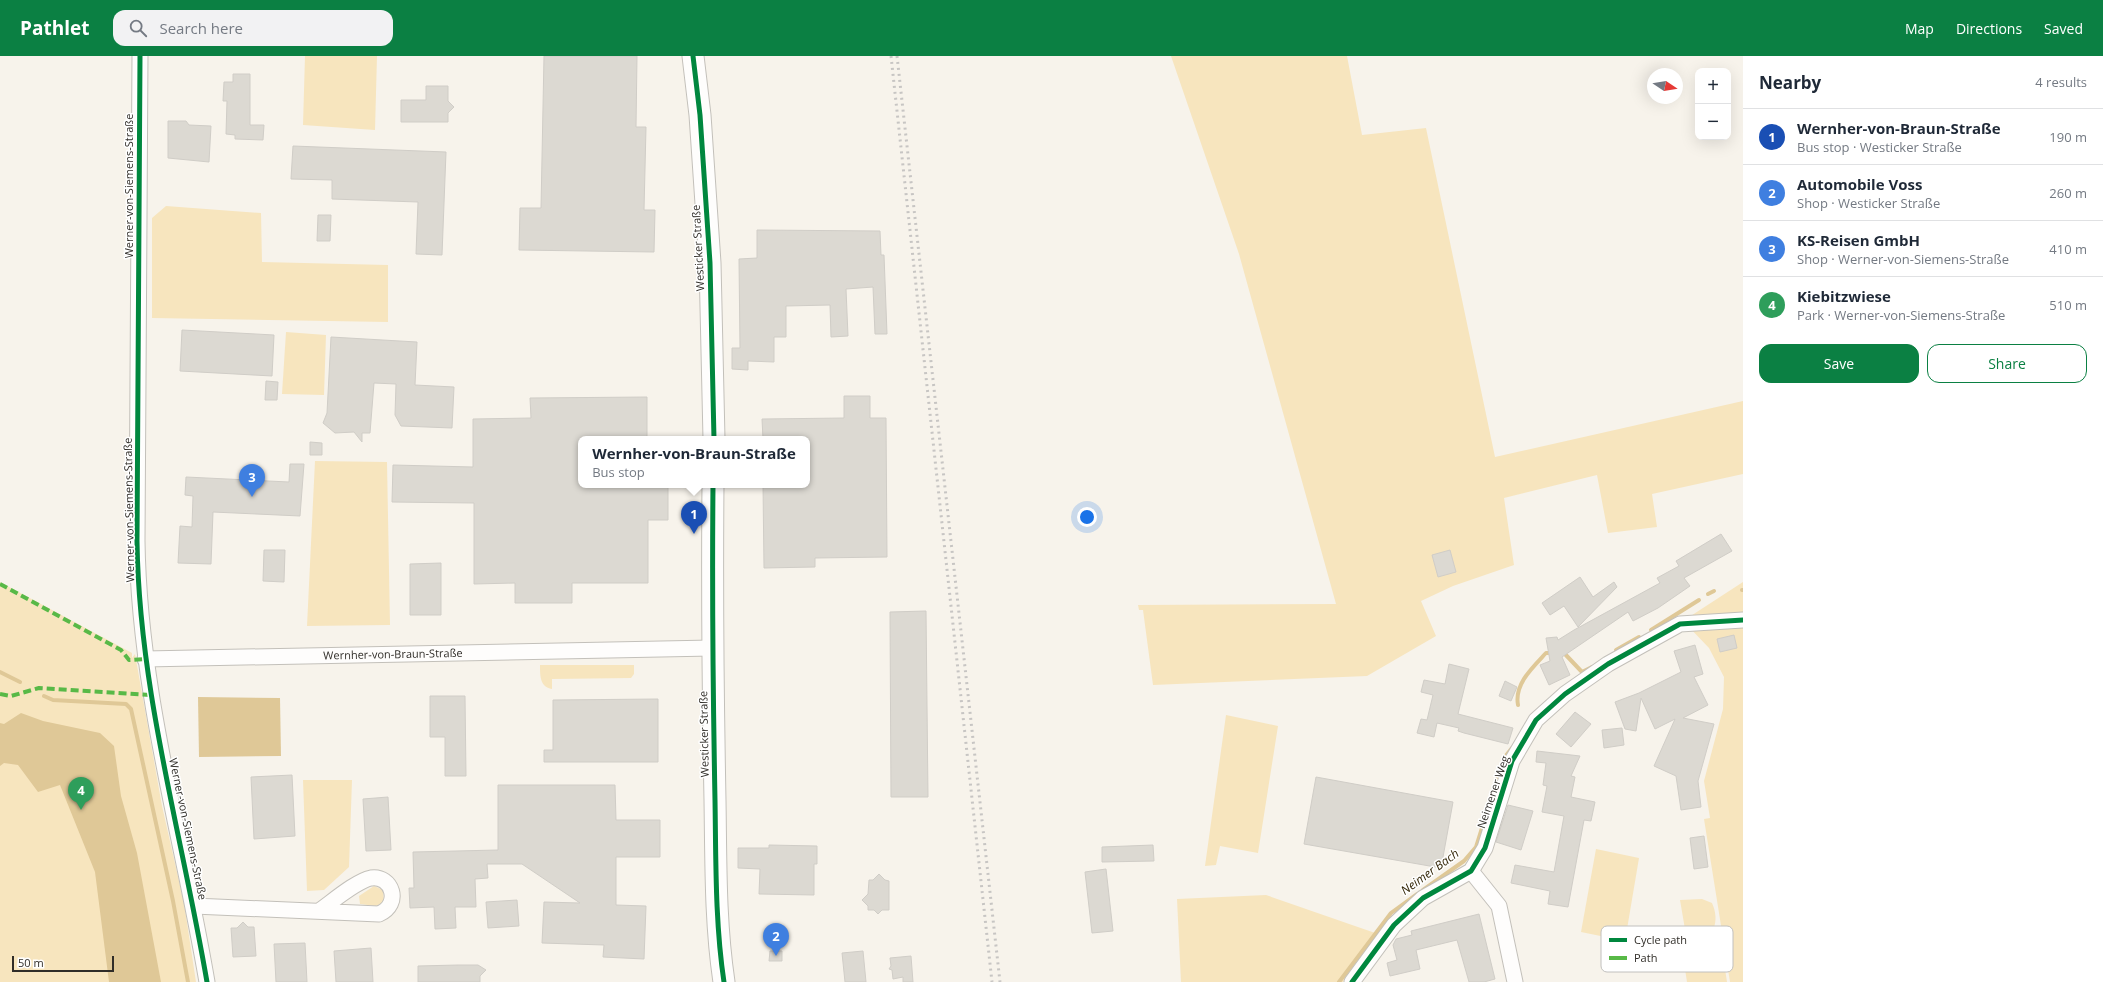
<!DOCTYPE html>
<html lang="en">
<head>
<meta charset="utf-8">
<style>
  body { margin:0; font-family:"Open Sans",sans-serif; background:#f2f2f3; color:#1f2937 }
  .controls { position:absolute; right:12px; top:12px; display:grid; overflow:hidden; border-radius:8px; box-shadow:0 4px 16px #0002 }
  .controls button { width:36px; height:36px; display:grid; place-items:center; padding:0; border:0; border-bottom:1px solid #e0e1e3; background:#fff; color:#1f2937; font:20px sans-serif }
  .compass { position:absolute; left:1647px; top:12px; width:36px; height:36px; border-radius:50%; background:#fff; box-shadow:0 4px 16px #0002; rotate:102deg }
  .scale { position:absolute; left:12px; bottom:10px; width:102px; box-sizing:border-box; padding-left:4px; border:2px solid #302d28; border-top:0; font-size:11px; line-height:14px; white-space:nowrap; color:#302d28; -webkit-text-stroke:3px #fff; paint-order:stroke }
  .you { position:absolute; left:1087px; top:461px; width:14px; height:14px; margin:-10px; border:3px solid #fff; border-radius:50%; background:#1a73e8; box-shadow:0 0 0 6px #1a73e833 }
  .badge { display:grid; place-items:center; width:26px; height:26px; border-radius:50%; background:#0b8043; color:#fff; font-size:13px; font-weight:700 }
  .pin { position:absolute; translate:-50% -33px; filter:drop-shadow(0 1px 2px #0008) }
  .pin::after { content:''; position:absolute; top:21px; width:14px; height:12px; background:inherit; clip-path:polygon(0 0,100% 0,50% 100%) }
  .popup { position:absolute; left:578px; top:380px; width:232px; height:52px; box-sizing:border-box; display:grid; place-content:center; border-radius:8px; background:#fff; filter:drop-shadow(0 1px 3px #0005); font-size:13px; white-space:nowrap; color:#747a83 }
  .popup b { font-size:15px; color:#1f2937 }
  .popup::after { content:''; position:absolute; left:50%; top:100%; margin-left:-8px; border:8px solid transparent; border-top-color:#fff }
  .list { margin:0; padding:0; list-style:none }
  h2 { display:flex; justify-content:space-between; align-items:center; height:52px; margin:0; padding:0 16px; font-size:17px }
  h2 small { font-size:13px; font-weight:400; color:#747a83 }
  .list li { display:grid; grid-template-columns:26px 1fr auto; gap:12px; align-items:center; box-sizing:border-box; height:56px; padding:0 16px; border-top:1px solid #e0e1e3 }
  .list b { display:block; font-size:15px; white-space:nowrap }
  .list p { margin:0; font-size:13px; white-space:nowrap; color:#747a83 }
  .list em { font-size:13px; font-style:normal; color:#747a83 }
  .actions { display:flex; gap:8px; padding:12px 16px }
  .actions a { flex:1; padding:9px 0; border:1px solid #0b8043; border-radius:12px; text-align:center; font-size:14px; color:#0b8043 }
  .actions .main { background:#0b8043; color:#fff }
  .icon { flex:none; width:22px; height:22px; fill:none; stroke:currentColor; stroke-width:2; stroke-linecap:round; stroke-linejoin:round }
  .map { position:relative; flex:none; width:1743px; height:926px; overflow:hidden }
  header { display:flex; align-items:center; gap:24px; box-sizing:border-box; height:56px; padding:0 20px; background:#0b8043; color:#fff }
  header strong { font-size:19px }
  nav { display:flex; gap:22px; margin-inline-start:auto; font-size:14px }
  .search { width:280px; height:36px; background:#f2f2f3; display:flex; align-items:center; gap:10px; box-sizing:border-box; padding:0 14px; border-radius:12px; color:#747a83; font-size:15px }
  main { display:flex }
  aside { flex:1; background:#fff }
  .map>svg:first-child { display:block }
  .green { fill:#f7e5be }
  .water { fill:#dfc897 }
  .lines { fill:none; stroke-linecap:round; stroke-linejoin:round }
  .stream { stroke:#dfc897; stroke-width:4 }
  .building { fill:#dcd9d2; stroke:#d0cdc7 }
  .street-casing { stroke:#c3c0ba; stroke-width:17 }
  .secondary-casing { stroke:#c3c0ba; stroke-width:23 }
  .street { stroke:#fefdfc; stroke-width:15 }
  .secondary { stroke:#fefdfc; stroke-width:21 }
  .rail { stroke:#c7c5c3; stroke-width:3; stroke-dasharray:2 4; stroke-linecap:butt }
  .quiet { stroke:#58b947; stroke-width:4; stroke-dasharray:8 4; stroke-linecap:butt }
  .cycleway-casing { stroke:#fff; stroke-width:8 }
  .cycleway { stroke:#00873e; stroke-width:5 }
  .labels { text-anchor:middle; stroke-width:3; stroke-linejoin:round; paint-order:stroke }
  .street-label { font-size:11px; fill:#302d28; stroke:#fff }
  .water-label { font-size:12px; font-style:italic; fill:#352809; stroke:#fff }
  .key { fill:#fff; stroke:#c1c0be; stroke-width:1 }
  .key-label { font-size:11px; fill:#302d28 }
</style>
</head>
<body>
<header>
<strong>Pathlet</strong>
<div class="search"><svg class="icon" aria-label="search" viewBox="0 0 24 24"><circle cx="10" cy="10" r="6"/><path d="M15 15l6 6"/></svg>Search here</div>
<nav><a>Map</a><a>Directions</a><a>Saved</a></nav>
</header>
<main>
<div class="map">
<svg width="1743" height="926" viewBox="0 0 1743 926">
  <rect width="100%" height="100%" fill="#f7f3eb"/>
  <g class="green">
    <path d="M 305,0 L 377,0 L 375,74 L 303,69 Z"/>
    <path d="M 1171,0 L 1347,0 L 1362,79 L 1426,72 L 1495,401 L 1743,345 L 1743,418 L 1652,438 L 1657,471 L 1608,477 L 1597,419 L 1504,442 L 1514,509 L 1453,530 L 1421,545 L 1436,580 L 1367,620 L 1153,629 L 1143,554 L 1139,554 L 1138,549 L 1336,548 L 1239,198 Z"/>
    <path d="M 166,150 L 261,157 L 262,206 L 388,209 L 388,266 L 152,262 L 152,162 Z"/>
    <path d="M 286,276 L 326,279 L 324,339 L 282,338 Z"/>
    <path d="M 315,405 L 387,406 L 390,569 L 307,570 Z"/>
    <path d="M 0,526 L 132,597 L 132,602 L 135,598 L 162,750 L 184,847 L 196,926 L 0,926 Z"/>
    <path d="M 1743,526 L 1743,561 L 1683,565 Z"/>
    <path d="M 1743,566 L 1743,926 L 1730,926 L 1704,763 L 1710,762 L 1704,725 L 1723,653 L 1724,621 L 1709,592 L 1688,570 Z"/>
    <path d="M 540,609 L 634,609 L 634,618 L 631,622 L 552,623 L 552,633 C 540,631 540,620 540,609 Z"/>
    <path d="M 1226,659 L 1278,670 L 1258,797 L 1220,790 L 1216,809 L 1205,810 Z"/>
    <path d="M 303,724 L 352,724 L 349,811 L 324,834 L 307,835 Z"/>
    <path d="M 1596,793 L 1639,802 L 1625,885 L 1581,876 Z"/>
    <path d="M 374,830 L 383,834 L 384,846 L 376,850 L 360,848 L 359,840 Z"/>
    <path d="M 1266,839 L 1378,878 L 1343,926 L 1181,926 L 1177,843 Z"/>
    <path d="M 1702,843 L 1712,847 C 1716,856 1717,865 1713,874 L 1695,879 L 1695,884 L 1713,881 L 1721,887 L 1727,926 L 1687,926 L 1681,887 L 1687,885 L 1680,844 Z"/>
  </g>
  <g class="water">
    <path d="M 198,641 L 280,642 L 281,700 L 199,701 Z"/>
    <path d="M 21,657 L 43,665 L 100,677 L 114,690 L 121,740 L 137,797 L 161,926 L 109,926 L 95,816 L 60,729 L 38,736 L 18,709 L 4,707 L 0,710 L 0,667 L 4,668 Z"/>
  </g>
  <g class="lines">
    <g class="stream">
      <path d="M 1742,534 L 1743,534"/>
      <path d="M 1708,538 L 1714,535"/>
      <path d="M 1651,574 L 1699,544"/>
      <path d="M 1616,594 L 1639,581"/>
      <path d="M 1561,597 L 1564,597 L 1582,616 L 1592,611"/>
      <path d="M 0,616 L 20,626"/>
      <path d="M 44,640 L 53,644 L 126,648 L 131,653 L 173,845 L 188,926"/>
      <path d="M 1518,649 C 1514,628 1533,611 1546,597 L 1552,597"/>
      <path d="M 1423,834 L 1464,805 L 1476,791 L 1504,702 L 1512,692"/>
      <path d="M 1339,926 L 1391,857 L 1417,838"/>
    </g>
  </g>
  <g class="building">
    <path d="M 544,0 L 637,0 L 636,71 L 646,71 L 644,154 L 655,154 L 654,196 L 519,194 L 520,152 L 541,152 Z"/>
    <path d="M 233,18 L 250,18 L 250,69 L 264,69 L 263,84 L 235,83 L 235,79 L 226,78 L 227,45 L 223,45 L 224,26 L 233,26 Z"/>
    <path d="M 426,30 L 448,30 L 448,45 L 454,51 L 448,57 L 448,66 L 401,66 L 401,44 L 426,44 Z"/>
    <path d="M 168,65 L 186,65 L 189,69 L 211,70 L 209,106 L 168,102 Z"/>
    <path d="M 293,90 L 446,96 L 442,199 L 416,198 L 418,146 L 332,143 L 332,124 L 291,123 Z"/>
    <path d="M 318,159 L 331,159 L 330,185 L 317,185 Z"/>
    <path d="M 757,174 L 880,175 L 881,199 L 884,199 L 887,278 L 875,278 L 873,231 L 846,233 L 848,280 L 831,281 L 830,249 L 786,250 L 786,281 L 774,281 L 774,306 L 748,305 L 748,314 L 732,313 L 732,292 L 740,292 L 739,203 L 757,202 Z"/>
    <path d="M 182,274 L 274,279 L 272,320 L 180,315 Z"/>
    <path d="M 331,281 L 417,286 L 415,329 L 454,331 L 452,372 L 401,370 L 395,359 L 396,328 L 374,327 L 370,377 L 362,377 L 362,386 L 354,376 L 335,377 L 323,367 L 327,357 Z"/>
    <path d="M 266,325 L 278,326 L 277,344 L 265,344 Z"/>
    <path d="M 844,340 L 870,340 L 870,362 L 886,362 L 887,501 L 815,502 L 815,511 L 764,512 L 763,429 L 807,429 L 807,383 L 763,383 L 762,363 L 844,362 Z"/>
    <path d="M 647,341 L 647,383 L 581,383 L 581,429 L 668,429 L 668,464 L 648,464 L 648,527 L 572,527 L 572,547 L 515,547 L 515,527 L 474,528 L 474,447 L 392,446 L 393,409 L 473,411 L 473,363 L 531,362 L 530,342 Z"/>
    <path d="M 310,386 L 322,387 L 322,399 L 310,399 Z"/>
    <path d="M 290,408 L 304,408 L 300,460 L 213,456 L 211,508 L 178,507 L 180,470 L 192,471 L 193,440 L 185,439 L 186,421 L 289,426 Z"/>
    <path d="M 1721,478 L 1732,495 L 1684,522 L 1690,530 L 1658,552 L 1633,565 L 1628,556 L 1562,601 L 1570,619 L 1549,629 L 1540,609 L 1550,605 L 1546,582 L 1557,581 L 1558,584 L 1574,574 L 1660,527 L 1657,522 L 1679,510 L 1676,505 Z"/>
    <path d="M 264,494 L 285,494 L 284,526 L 263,525 Z"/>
    <path d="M 1450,494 L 1456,516 L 1438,521 L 1432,499 Z"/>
    <path d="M 441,507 L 441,559 L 410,559 L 410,508 Z"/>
    <path d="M 1580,521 L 1593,541 L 1614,526 L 1617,531 L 1578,571 L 1564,550 L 1550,559 L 1542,547 Z"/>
    <path d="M 926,555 L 928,741 L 891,741 L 890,556 Z"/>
    <path d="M 1734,579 L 1737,592 L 1720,596 L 1717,583 Z"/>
    <path d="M 1695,589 L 1703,618 L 1694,621 L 1708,649 L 1683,662 L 1714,668 L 1698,725 L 1701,751 L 1681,754 L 1676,720 L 1654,710 L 1675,663 L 1655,673 L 1641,642 L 1636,675 L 1625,673 L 1615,646 L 1639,637 L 1681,616 L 1674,595 Z"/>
    <path d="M 1449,608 L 1469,613 L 1458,658 L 1513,672 L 1508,688 L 1464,677 L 1458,675 L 1459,672 L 1437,667 L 1434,681 L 1417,677 L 1421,663 L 1427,664 L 1433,639 L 1421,636 L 1424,624 L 1445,628 Z"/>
    <path d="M 1505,625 L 1517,631 L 1511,645 L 1499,640 Z"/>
    <path d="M 430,640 L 465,640 L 466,720 L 445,720 L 445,681 L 430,681 Z"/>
    <path d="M 658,643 L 658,706 L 544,706 L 544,694 L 553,694 L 553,644 Z"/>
    <path d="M 1575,656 L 1591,668 L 1571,691 L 1556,678 Z"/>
    <path d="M 1622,672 L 1624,689 L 1604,692 L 1602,674 Z"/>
    <path d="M 1537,695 L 1580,700 L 1571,720 L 1575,721 L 1571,741 L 1595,746 L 1591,765 L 1584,764 L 1568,851 L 1548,848 L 1550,835 L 1511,827 L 1515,809 L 1554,816 L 1564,760 L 1542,756 L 1547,730 L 1543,729 L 1546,707 L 1536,706 Z"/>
    <path d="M 292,719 L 295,780 L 254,783 L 251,721 Z"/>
    <path d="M 1316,721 L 1453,746 L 1441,812 L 1304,788 Z"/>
    <path d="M 498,729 L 615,729 L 616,764 L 660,764 L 660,801 L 616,801 L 616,849 L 646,850 L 644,903 L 603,901 L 604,889 L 542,887 L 544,846 L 580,847 L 522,808 L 487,808 L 488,822 L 475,823 L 476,851 L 455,851 L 456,872 L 435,873 L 434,851 L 410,852 L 409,832 L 414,832 L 413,796 L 498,794 Z"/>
    <path d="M 388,741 L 391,794 L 366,795 L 363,743 Z"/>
    <path d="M 1508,749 L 1533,755 L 1521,794 L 1496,786 Z"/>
    <path d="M 1704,780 L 1708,811 L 1694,813 L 1690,782 Z"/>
    <path d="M 769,789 L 817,790 L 817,808 L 814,808 L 814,839 L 759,838 L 760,813 L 738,812 L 738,792 L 769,792 Z"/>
    <path d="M 1153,789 L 1154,805 L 1102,806 L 1102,791 Z"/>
    <path d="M 1106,813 L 1113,875 L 1092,877 L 1085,816 Z"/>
    <path d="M 879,818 L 885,824 L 889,825 L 889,854 L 882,854 L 878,858 L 874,854 L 868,854 L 868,850 L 862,844 L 868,838 L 869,824 L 873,824 Z"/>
    <path d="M 517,844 L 519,870 L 488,872 L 486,846 Z"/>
    <path d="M 1479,858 L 1495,923 L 1484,926 L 1469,926 L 1457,884 L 1416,894 L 1420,913 L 1390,920 L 1387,907 L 1397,904 L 1393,889 L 1396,883 L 1412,879 L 1411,875 Z"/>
    <path d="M 243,866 L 248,871 L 254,871 L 256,900 L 233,901 L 231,872 L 237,872 Z"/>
    <path d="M 305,887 L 307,926 L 276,926 L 274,888 Z"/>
    <path d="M 371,892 L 373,926 L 336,926 L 334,895 Z"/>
    <path d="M 770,895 L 782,895 L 782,905 L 769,905 Z"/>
    <path d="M 863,895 L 866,926 L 845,926 L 842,897 Z"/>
    <path d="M 911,900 L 913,926 L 903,926 L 903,921 L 893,923 L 892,914 L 889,913 L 891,910 L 890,902 Z"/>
    <path d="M 458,909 L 478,909 L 486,914 L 480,920 L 480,926 L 418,926 L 418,910 Z"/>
  </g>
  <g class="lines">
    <defs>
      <g id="street">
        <path d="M 140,0 L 137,485 C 139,635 182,779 207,926"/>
        <path id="s1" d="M 145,603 L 712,592"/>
        <path d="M 1471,815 L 1499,850 L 1515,926"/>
        <path d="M 194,850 L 379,858 C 402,848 392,819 371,822 C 356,825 332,846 319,855"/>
        <path d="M 1352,926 L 1394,869 L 1423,842 L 1471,815 L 1485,792 L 1512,705 L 1536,664 L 1565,638 L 1608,608 L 1680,568 L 1743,564"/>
      </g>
      <g id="secondary">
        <path d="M 693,0 L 700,59 L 710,207 L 714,383"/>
        <path d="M 713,429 C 712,534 713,639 715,744 C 716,805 715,866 724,926"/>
      </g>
    </defs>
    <use href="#street" class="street-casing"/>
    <use href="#secondary" class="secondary-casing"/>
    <use href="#street" class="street"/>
    <use href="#secondary" class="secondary"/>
    <g class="rail">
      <path d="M 891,0 L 992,926"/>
      <path d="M 897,0 L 1000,926"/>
    </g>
    <g class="quiet">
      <path d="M 0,528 L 121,594 L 129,604 L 145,603"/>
      <path d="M 0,638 L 11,640 L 39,632 L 150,639"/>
    </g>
    <defs>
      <g id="cycleway">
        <path d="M 140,0 L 137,485 C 139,635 182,779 207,926"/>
        <path d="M 693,0 L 700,59 L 710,207 L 714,383"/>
        <path d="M 713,429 C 712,534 713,639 715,744 C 716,805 715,866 724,926"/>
        <path d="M 1352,926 L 1394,869 L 1423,842 L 1471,815 L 1485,792 L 1512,705 L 1536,664 L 1565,638 L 1608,608 L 1680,568 L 1743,564"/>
      </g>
    </defs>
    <use href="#cycleway" class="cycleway-casing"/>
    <use href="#cycleway" class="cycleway"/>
  </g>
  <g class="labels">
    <g class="street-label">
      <text transform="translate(129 130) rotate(-90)" y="4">Werner-von-Siemens-Straße</text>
      <text transform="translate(698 192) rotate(-93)" y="4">Westicker Straße</text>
      <text transform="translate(129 454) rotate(-91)" y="4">Werner-von-Siemens-Straße</text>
      <text dy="4" stroke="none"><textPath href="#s1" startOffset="248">Wernher-von-Braun-Straße</textPath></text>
      <text transform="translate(704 678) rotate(-91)" y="4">Westicker Straße</text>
      <text transform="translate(1493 736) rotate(-71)" y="4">Neimener Weg</text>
      <text transform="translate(188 773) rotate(78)" y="4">Werner-von-Siemens-Straße</text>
    </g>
    <g class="water-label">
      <text transform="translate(1430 816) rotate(-36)" y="4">Neimer Bach</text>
    </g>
  </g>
  <rect x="1601" y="870" width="132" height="46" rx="6" class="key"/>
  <rect x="1609" y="882" width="18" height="4" fill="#00873e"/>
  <rect x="1609" y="900" width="18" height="4" fill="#58b947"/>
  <g class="key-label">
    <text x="1634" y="888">Cycle path</text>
    <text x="1634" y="906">Path</text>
  </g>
</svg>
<div class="controls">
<button>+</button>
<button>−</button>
</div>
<svg class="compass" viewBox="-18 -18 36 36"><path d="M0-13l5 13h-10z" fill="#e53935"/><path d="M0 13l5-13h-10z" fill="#747a83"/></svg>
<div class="scale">50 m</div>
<div class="you"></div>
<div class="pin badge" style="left:694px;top:478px;background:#1a4fb4">1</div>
<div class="popup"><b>Wernher-von-Braun-Straße</b>Bus stop</div>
<div class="pin badge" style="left:776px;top:900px;background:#3f7fe0">2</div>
<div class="pin badge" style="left:252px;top:441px;background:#3f7fe0">3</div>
<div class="pin badge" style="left:81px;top:754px;background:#2e9e5b">4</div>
</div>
<aside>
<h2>Nearby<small>4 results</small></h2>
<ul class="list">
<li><span class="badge" style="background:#1a4fb4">1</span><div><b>Wernher-von-Braun-Straße</b><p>Bus stop · Westicker Straße</p></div><em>190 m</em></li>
<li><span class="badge" style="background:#3f7fe0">2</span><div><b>Automobile Voss</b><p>Shop · Westicker Straße</p></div><em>260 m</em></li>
<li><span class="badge" style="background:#3f7fe0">3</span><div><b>KS-Reisen GmbH</b><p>Shop · Werner-von-Siemens-Straße</p></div><em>410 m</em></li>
<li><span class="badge" style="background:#2e9e5b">4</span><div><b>Kiebitzwiese</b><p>Park · Werner-von-Siemens-Straße</p></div><em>510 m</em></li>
</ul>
<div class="actions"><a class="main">Save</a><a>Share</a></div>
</aside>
</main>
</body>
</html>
